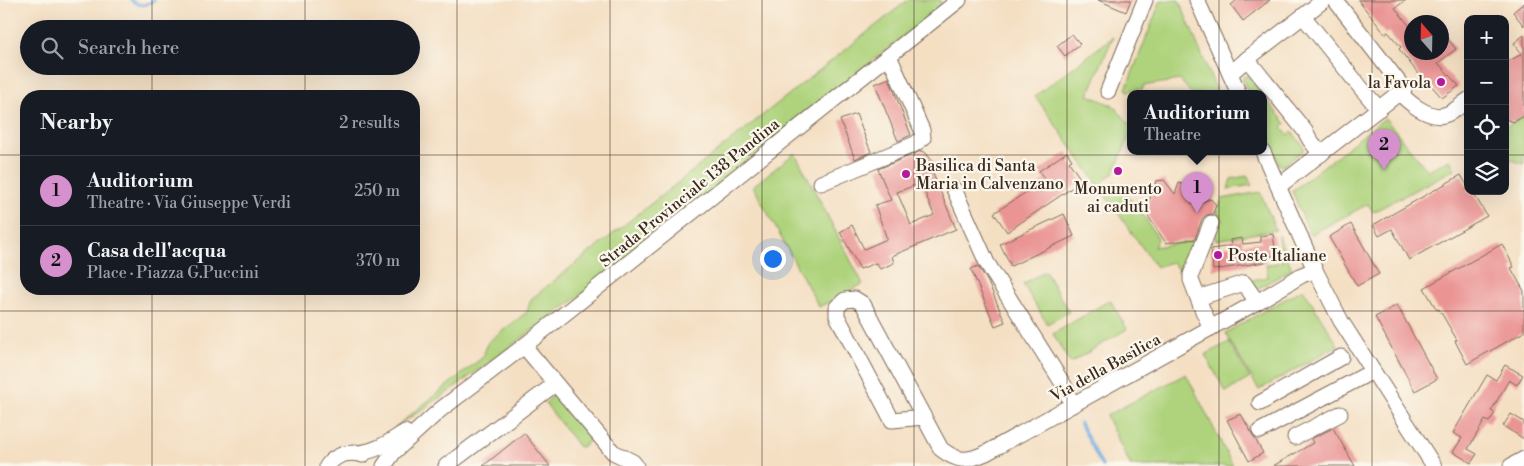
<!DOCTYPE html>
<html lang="en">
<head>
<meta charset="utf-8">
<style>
  body { margin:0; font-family:"Libre Bodoni",serif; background:#242831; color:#f1f3f6 }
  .controls { position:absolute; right:15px; top:15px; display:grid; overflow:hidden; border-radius:10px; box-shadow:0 5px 20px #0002 }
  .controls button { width:45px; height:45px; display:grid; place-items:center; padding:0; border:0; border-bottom:1px solid #363941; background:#171b24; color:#f1f3f6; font:25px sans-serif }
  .compass { position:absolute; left:1404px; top:15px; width:45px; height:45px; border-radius:50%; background:#171b24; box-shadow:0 5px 20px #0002; rotate:340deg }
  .you { position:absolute; left:772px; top:258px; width:18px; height:18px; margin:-12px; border:4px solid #fff; border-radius:50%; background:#1a73e8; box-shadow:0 0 0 8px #1a73e833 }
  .badge { display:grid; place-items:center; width:32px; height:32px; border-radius:50%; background:#d690ce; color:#111; font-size:16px; font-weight:700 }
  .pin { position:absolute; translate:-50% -41px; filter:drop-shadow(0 1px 2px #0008) }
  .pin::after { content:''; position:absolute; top:26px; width:18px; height:15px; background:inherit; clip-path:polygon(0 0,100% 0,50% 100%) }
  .popup { position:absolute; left:1127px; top:90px; width:140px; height:65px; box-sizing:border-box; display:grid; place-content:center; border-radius:10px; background:#171b24; filter:drop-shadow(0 1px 4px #0005); font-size:16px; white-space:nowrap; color:#9ea1a6 }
  .popup b { font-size:19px; color:#f1f3f6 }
  .popup::after { content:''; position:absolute; left:50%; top:100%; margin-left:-10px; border:10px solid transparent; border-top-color:#171b24 }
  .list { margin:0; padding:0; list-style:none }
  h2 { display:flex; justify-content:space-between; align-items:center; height:65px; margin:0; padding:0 20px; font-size:21px }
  h2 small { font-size:16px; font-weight:400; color:#9ea1a6 }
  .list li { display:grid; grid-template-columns:32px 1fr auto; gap:15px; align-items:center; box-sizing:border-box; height:70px; padding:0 20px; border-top:1px solid #363941 }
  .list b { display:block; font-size:19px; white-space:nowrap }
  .list p { margin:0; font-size:16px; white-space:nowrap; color:#9ea1a6 }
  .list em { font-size:16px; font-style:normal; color:#9ea1a6 }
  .icon { flex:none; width:28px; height:28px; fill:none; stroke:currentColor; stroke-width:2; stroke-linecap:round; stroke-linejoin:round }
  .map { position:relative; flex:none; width:1524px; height:466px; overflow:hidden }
  .search { position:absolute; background:#171b24; box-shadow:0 5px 20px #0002; left:20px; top:20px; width:400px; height:55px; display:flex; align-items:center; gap:12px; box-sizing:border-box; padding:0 18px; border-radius:28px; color:#9ea1a6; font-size:19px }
  .panel { position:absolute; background:#171b24; box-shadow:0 5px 20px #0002; left:20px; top:90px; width:400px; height:205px; border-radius:20px }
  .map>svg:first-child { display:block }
  .green { fill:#aed37c; stroke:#747e4d }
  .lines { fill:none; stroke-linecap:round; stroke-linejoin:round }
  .stream { stroke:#70aae0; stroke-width:3 }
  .building { fill:#ea9494; fill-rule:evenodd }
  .minor-casing { stroke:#7c6958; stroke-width:17 }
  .minor { stroke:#fff; stroke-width:15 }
  .grid { fill:none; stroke:#3b2a1e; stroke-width:1; stroke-opacity:0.55 }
  .poi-dot { fill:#b5179e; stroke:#fbf7ec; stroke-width:2 }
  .labels { text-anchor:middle; stroke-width:4.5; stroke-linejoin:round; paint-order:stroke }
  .poi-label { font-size:16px; fill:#3b2a1e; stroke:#fbf7ec; text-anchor:start }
  .street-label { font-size:16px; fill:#3b2a1e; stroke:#fbf7ec }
</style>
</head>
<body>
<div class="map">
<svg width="1524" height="466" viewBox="0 0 1524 466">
  <rect width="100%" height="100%" fill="#fbf7ec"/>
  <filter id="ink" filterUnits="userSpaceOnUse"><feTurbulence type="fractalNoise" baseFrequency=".02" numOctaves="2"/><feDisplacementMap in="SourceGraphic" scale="10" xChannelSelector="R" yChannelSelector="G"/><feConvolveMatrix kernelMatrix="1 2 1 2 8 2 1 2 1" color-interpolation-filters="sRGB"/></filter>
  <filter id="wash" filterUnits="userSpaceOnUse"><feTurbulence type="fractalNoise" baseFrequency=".0096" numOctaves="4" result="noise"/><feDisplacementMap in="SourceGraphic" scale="20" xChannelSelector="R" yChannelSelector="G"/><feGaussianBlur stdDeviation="1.12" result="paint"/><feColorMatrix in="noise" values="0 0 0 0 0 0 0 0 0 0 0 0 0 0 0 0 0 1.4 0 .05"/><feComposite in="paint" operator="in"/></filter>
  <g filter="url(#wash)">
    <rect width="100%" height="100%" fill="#f4dfc3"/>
    <g class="green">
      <path d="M 908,0 L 940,0 L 941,6 L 573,301 L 437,400 L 394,428 L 483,357 L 488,342 L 527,312 L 531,299 Z"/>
      <path d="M 1161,0 L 1179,0 L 1218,94 L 1192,94 L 1180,80 L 1143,86 L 1143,89 L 1128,91 L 1126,89 Z"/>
      <path d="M 1113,37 L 1088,95 L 1114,106 L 1131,126 L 1131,133 L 1114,172 L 1102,183 L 1107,188 L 1115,182 L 1143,215 L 1158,238 L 1154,247 L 1196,241 L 1185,278 L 1172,262 L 1156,267 L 1035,96 Z"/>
      <path d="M 1245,76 L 1248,76 L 1263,94 L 1249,94 L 1243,81 L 1243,77 Z"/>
      <path d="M 1263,95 L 1286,124 L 1282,128 L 1288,135 L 1292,132 L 1304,147 L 1303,151 L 1284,165 L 1282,166 L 1279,164 L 1263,127 Z"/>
      <path d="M 1524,117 L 1524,164 L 1505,158 L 1505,127 Z"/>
      <path d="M 1385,118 L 1427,170 L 1450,160 L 1455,169 L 1373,212 L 1368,204 L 1310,235 L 1292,191 Z"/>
      <path d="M 795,153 L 863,284 L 819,307 L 753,186 Z"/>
      <path d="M 1247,176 L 1252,185 L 1228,189 L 1231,179 Z"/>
      <path d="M 1260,192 L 1276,230 L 1216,240 L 1214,233 L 1220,217 L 1216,215 L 1222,199 Z"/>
      <path d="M 1278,235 L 1292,269 L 1255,290 L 1252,280 L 1268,277 L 1266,265 L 1282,262 Z"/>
      <path d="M 1045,271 L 1069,312 L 1047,324 L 1023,284 Z"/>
      <path d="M 1303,289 L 1338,345 L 1259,390 L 1225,333 Z"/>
      <path d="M 1110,300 L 1127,329 L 1070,363 L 1053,334 Z"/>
      <path d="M 1229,342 L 1250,378 L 1226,392 L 1205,355 Z"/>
      <path d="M 1186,374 L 1233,466 L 1131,466 L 1106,416 Z"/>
      <path d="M 555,394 L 593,438 L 582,447 L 579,447 L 545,403 Z"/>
    </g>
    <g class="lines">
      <g class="stream">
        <path d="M 131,0 C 139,7 146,6 154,0"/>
        <path d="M 1080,423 L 1102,466"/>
      </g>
    </g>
    <g id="blocks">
      <g class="building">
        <path d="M 1098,0 L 1131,0 L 1126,12 Z"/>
        <path d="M 1237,0 L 1270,0 L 1243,21 L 1231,5 Z"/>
        <path d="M 1358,0 L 1406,0 L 1395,8 L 1412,29 L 1412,52 L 1442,52 L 1442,31 L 1456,49 L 1438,63 L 1459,86 L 1442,98 L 1430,84 L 1428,86 L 1399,49 L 1401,47 L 1388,32 L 1385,34 Z"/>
        <path d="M 1524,3 L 1524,26 L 1513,12 Z"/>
        <path d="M 1072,34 L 1080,44 L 1065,56 L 1057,46 Z"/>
        <path d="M 1524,35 L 1524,116 L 1514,122 L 1505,119 L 1505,63 L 1522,54 L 1514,43 Z"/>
        <path d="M 889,78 L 911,135 L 898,141 L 875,84 Z"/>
        <path d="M 856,114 L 871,152 L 855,159 L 840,120 Z"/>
        <path d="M 921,151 L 926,153 L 933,162 L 934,166 L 931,169 L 956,229 L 892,256 L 894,263 L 880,269 L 876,263 L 860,269 L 840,232 L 852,225 L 864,249 L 887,239 L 875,205 L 891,200 L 878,169 ZM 921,183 L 934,215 L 911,225 L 897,192 Z"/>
        <path d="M 1067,152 L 1072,160 L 1069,162 L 1082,181 L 1007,232 L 994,213 L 1045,180 L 1039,171 Z"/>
        <path d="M 1461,175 L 1468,187 L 1468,191 L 1470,191 L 1472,195 L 1474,194 L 1487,216 L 1409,260 L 1392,229 L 1379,236 L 1373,225 Z"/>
        <path d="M 1164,180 L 1175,194 L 1179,183 L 1197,190 L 1192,204 L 1211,199 L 1216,205 L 1213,214 L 1206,215 L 1202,219 L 1195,239 L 1166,243 L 1148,216 L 1147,207 L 1156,181 Z"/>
        <path d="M 1064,214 L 1074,236 L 1011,266 L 1000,244 Z"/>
        <path d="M 1351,224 L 1379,274 L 1357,286 L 1329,237 Z"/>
        <path d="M 1273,234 L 1276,255 L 1264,257 L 1265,262 L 1213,270 L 1211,249 L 1231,246 L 1230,240 L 1242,238 L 1243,244 L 1261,242 L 1260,236 Z"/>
        <path d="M 1502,244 L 1514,267 L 1511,268 L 1524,291 L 1524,332 L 1467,364 L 1455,341 L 1457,340 L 1439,309 L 1437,310 L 1424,288 Z"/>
        <path d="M 978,266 L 988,282 L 1005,322 L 995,326 L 971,269 Z"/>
        <path d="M 1397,305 L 1437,379 L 1415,391 L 1375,317 Z"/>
        <path d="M 1505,365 L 1523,375 L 1517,385 L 1509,380 L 1491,411 L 1495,413 L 1489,422 L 1485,420 L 1468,449 L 1477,454 L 1471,463 L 1453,452 L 1462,438 L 1453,433 L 1487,375 L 1496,380 Z"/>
        <path d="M 1241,414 L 1263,453 L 1249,461 L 1227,420 Z"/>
        <path d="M 1511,414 L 1524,422 L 1524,439 L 1503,426 Z"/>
        <path d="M 1333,428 L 1355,466 L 1273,466 L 1313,443 L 1311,439 Z"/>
        <path d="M 524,433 L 550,466 L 483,466 Z"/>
      </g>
    </g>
  </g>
  <g filter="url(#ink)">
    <use href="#blocks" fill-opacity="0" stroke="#7c6958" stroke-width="1"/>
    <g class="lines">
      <defs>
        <g id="minor">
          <path d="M 1197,0 L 1239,94"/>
          <path d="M 1303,16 L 1361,88 L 1379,109"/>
          <path d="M 1247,59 L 1324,0"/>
          <path d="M 1230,74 L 1247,59 L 1305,131 L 1310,140 L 1321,154"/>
          <path d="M 1108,91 L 1145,0"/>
          <path d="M 1400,93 C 1409,103 1429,119 1444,115 C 1453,113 1461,105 1468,100"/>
          <path d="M 1263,152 L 1315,270 L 1341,321 L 1434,466"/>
          <path d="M 821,183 L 915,144 L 923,138 L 922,130 L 889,56"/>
          <path d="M 1279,186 L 1404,89 L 1335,0"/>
          <path d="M 954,189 L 987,263 L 1065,387 L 1072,405"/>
          <path d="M 1211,223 L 1191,275 L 1191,280 L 1203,311 L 1211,328"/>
          <path d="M 1198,298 L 1244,283 L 1257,302"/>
          <path d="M 524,346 L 613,452 L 633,462 L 636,466"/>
          <path d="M 1260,403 L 1341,357"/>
          <path d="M 924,417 L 892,420 L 837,316 L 837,307 L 845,300 L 855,299 L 863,304 L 941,449 C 958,462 966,462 986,453 L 1257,302 L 1302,275 L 1315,270"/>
          <path d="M 1260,431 L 1373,371"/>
          <path d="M 1295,437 L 1340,414"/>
          <path d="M 354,453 C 374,453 388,443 405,432"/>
          <path d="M 327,466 C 336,454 349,451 363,455"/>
          <path d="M 384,466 L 394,452 L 440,410 L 524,346 L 959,0"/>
          <path d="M 446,466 L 555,384"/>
          <path d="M 1511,466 L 1524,459"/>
        </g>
      </defs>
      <use href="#minor" class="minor-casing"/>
      <use href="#minor" class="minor"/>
    </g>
  </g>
  <path class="grid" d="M 152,0 L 152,29M 305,0 L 305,29M 457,0 L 457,466M 610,0 L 610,466M 762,0 L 762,466M 914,0 L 914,466M 1067,0 L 1067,466M 1219,0 L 1219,466M 1372,0 L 1372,466M 152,66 L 152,96M 305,66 L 305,96M 0,155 L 26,155M 414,155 L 1468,155M 1505,155 L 1524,155M 152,289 L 152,466M 305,289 L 305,466M 0,311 L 1524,311"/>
  <g class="poi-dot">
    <circle cx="1441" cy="82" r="5"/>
    <circle cx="1118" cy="171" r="5"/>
    <circle cx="906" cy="174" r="5"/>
    <circle cx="1218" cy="255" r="5"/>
  </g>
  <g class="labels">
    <g class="poi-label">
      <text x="1431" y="88" text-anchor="end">la Favola</text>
      <text x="916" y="171">Basilica di Santa<tspan x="916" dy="18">Maria in Calvenzano</tspan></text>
      <text x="1118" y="194" text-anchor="middle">Monumento<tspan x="1118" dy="18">ai caduti</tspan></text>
      <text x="1228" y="261">Poste Italiane</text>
    </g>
    <g class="street-label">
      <text transform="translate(689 192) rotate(-39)" y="6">Strada Provinciale 138 Pandina</text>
      <text transform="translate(1105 367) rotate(-29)" y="6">Via della Basilica</text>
    </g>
  </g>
</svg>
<div class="controls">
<button>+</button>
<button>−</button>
<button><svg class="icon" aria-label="locate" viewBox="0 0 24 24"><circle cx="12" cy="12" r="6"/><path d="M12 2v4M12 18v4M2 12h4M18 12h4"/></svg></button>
<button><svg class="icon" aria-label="layers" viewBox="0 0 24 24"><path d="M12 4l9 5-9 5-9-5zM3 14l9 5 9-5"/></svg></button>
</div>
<svg class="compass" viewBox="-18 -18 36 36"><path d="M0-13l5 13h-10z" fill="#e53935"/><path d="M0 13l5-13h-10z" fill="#9ea1a6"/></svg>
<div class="you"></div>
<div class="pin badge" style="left:1197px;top:213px">1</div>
<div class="popup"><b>Auditorium</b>Theatre</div>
<div class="pin badge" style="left:1384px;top:170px">2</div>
<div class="search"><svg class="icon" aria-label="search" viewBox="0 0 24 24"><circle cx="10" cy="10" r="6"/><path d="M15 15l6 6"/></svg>Search here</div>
<section class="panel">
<h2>Nearby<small>2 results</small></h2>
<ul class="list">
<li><span class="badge">1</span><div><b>Auditorium</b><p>Theatre · Via Giuseppe Verdi</p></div><em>250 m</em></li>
<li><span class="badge">2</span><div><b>Casa dell'acqua</b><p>Place · Piazza G.Puccini</p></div><em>370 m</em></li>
</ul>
</section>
</div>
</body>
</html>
